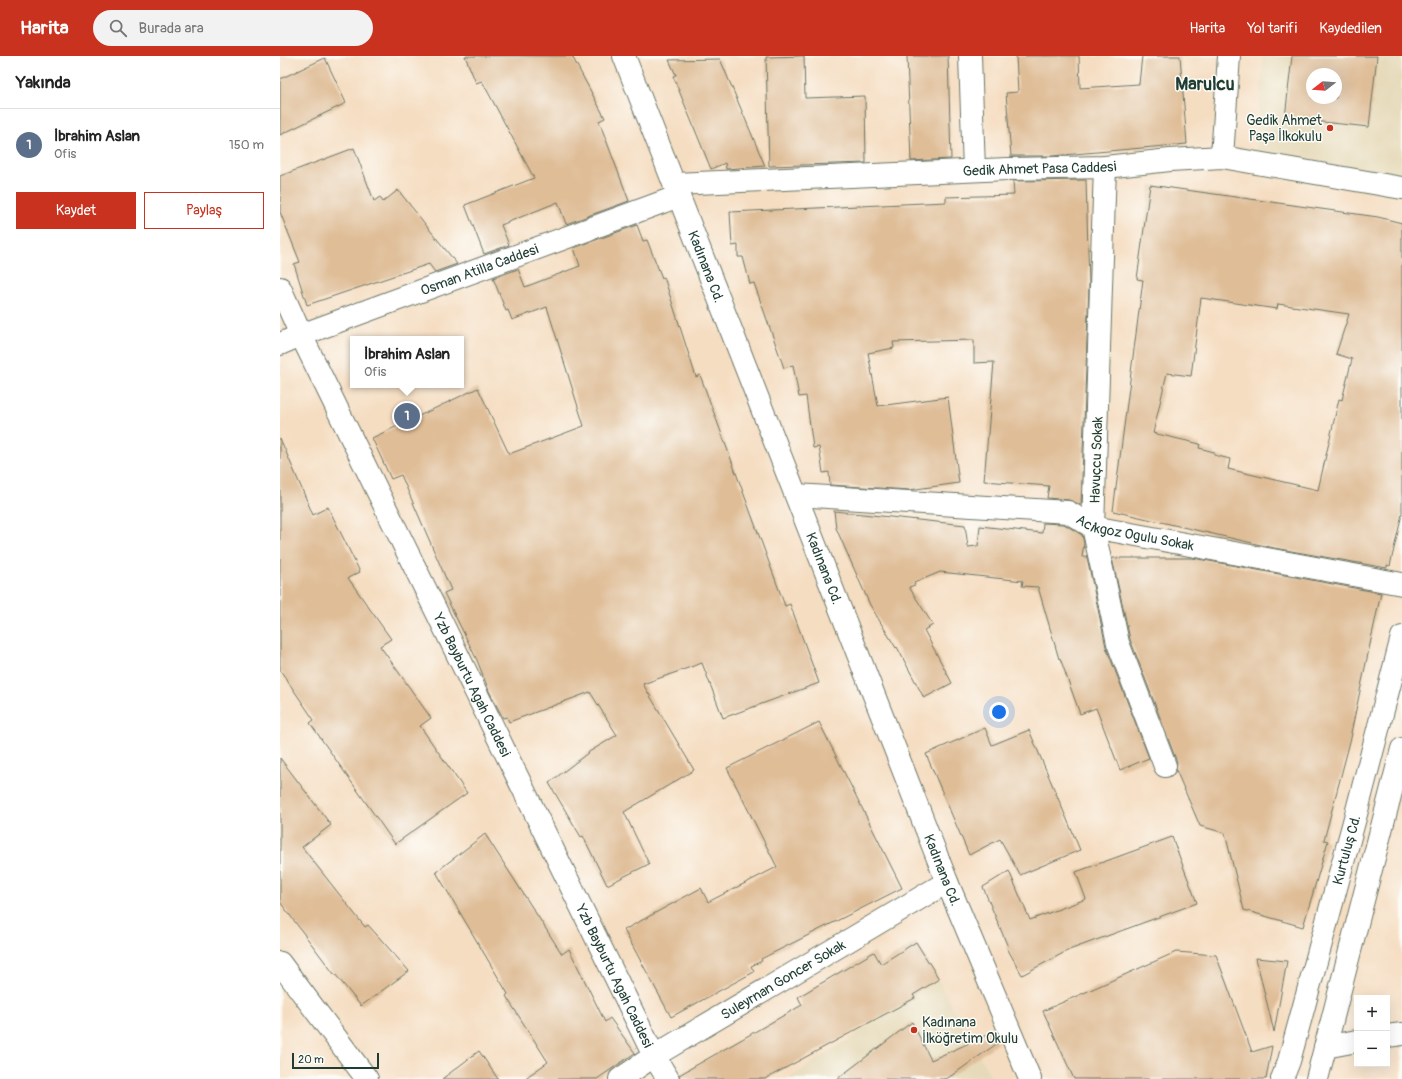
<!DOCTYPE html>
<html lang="tr">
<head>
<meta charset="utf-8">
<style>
  body { margin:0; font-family:Pangolin,sans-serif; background:#f2f2f2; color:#222 }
  .controls { position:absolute; right:12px; bottom:12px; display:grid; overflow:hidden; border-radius:0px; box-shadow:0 4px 16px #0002 }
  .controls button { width:36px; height:36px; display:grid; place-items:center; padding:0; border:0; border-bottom:1px solid #e0e0e0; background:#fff; color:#222; font:20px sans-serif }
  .compass { position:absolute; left:1026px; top:12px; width:36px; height:36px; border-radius:50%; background:#fff; box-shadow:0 4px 16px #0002; rotate:253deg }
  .scale { position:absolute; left:12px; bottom:10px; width:87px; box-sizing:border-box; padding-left:4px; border:2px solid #1f3d34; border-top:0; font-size:11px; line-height:14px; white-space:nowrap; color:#1f3d34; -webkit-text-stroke:3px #fdfcf7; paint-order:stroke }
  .you { position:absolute; left:719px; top:656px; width:14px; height:14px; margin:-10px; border:3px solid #fff; border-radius:50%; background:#1a73e8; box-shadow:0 0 0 6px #1a73e833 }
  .badge { display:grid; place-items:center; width:26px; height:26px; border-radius:50%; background:#c8321e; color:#fff; font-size:13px; font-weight:700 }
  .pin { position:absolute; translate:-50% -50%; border:2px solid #fff; box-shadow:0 1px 4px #0006 }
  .popup { position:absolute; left:70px; top:280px; width:114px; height:52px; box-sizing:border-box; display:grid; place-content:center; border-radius:0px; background:#fff; filter:drop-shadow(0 1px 3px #0005); font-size:13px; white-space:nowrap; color:#767676 }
  .popup b { font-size:15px; color:#222 }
  .popup::after { content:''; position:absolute; left:50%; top:100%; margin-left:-8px; border:8px solid transparent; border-top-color:#fff }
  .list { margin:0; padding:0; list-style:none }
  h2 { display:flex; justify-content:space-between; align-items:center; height:52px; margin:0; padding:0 16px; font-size:17px }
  h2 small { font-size:13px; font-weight:400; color:#767676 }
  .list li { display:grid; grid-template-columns:26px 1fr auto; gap:12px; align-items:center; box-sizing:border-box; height:72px; padding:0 16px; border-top:1px solid #e0e0e0 }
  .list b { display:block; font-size:15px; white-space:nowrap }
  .list p { margin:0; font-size:13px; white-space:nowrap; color:#767676 }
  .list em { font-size:13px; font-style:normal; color:#767676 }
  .actions { display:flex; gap:8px; padding:12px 16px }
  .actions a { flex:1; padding:9px 0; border:1px solid #c8321e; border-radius:0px; text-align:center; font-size:14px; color:#c8321e }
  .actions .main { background:#c8321e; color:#fff }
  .icon { flex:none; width:22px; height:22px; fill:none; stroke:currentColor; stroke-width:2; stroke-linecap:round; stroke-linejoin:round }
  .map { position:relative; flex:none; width:1122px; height:1023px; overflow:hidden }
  header { display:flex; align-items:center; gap:24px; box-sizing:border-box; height:56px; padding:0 20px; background:#c8321e; color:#fff }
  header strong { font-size:19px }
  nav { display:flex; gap:22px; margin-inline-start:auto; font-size:14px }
  .search { width:280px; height:36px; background:#f2f2f2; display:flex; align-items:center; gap:10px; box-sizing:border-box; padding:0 14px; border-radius:22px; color:#767676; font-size:15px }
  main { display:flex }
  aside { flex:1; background:#fff }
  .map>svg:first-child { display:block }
  .built { fill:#e6daba; fill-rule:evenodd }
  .building { fill:#dfbd97; fill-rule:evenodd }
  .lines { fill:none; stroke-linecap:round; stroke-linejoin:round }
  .minor-casing { stroke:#6a7565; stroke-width:24 }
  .major-casing { stroke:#6a7565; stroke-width:24 }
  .minor { stroke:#fff; stroke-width:22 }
  .major { stroke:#fff; stroke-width:22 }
  .poi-dot { fill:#c8321e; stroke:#fdfcf7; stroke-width:1.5 }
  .labels { text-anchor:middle; stroke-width:3; stroke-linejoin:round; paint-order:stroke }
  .poi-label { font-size:14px; fill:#1f3d34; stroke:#fdfcf7; text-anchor:end }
  .street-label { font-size:14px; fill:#1f3d34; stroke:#fdfcf7 }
  .district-label { font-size:18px; font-weight:bold; fill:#1f3d34; stroke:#fdfcf7 }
</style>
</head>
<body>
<header>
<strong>Harita</strong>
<div class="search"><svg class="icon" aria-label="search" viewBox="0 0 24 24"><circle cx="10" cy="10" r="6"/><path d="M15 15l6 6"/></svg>Burada ara</div>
<nav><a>Harita</a><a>Yol tarifi</a><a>Kaydedilen</a></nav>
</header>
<main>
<aside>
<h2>Yakında<small></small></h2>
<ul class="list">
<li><span class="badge" style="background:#5c6f8a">1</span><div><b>İbrahim Aslan</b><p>Ofis</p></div><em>150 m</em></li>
</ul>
<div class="actions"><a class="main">Kaydet</a><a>Paylaş</a></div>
</aside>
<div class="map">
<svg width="1122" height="1023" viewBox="0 0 1122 1023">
  <rect width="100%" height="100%" fill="#fdfcf7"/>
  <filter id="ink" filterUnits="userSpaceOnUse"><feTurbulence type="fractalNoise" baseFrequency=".025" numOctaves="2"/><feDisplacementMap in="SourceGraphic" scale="8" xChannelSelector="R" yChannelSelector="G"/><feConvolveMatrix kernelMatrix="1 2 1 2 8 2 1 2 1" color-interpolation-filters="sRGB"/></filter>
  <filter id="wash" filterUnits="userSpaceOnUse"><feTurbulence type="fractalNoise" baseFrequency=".012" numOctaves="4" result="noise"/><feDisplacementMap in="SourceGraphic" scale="16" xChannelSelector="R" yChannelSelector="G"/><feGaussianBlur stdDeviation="0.9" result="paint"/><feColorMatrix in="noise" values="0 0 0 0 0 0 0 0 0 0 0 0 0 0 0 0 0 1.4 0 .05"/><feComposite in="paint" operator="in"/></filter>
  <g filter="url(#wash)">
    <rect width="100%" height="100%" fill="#f5ddc1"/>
    <g class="built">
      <path d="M 983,0 L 1122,0 L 1122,123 L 976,103 ZM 1032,18 L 1056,18 L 1056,42 L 1032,42 Z"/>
      <path d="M 658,924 L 712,1023 L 508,1023 Z"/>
    </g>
    <g id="blocks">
      <g class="building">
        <path d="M 185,0 L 292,0 L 325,62 L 319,65 L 349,145 L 286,168 L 278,146 L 221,169 L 229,189 L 204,198 L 185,149 L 254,122 L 202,25 L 196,27 Z"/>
        <path d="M 524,0 L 525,42 L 585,40 L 586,107 L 489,110 L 486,1 Z"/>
        <path d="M 627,0 L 668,0 L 671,103 L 631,105 Z"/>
        <path d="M 736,0 L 799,0 L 800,32 L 859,28 L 862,0 L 900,0 L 907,88 L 772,100 L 731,100 L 726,37 L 738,36 Z"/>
        <path d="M 1012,0 L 1097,0 L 1089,71 L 1005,62 ZM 1032,18 L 1056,18 L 1056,42 L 1032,42 Z"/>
        <path d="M 45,2 L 66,47 L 0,79 L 0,23 Z"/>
        <path d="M 440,3 L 485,110 L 446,113 L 445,107 L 431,113 L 393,20 L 396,19 L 389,4 Z"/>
        <path d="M 74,92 L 94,145 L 100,141 L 103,146 L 118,134 L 177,208 L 155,216 L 149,208 L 27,249 L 14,208 L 20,206 L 0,156 L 0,120 Z"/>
        <path d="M 806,124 L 809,229 L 801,449 L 789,444 L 767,442 L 769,430 L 704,425 L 714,306 L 694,307 L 694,284 L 613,286 L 614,292 L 588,297 L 598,350 L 668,341 L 679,427 L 629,434 L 550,429 L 549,416 L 543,417 L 539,391 L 533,392 L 526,340 L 519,341 L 513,309 L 504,312 L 474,227 L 470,228 L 463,201 L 458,201 L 458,189 L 452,190 L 450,156 L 666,146 L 666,141 L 734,139 L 733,125 Z"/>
        <path d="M 870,129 L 1098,161 L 1122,167 L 1122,458 L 1110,510 L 1107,509 L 1107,512 L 994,492 L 833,455 L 863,224 L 857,223 ZM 921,242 L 997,253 L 998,248 L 1069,258 L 1056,298 L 1072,303 L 1062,344 L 1059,343 L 1038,434 L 948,413 L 950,403 L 934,399 L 934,396 L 919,392 L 920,388 L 873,377 L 887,317 L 911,320 Z"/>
        <path d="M 357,169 L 363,185 L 367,184 L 382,222 L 384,221 L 416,321 L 420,319 L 505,550 L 510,548 L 539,627 L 443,662 L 422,607 L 363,628 L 414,714 L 344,756 L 369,808 L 327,829 L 303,780 L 301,781 L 269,727 L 309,696 L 337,679 L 310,636 L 229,666 L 227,661 L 223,662 L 209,635 L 197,604 L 164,537 L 171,534 L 121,419 L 111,423 L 92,382 L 198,332 L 229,398 L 304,370 L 267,251 L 232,264 L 228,254 L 226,255 L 213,222 L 238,213 L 245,231 L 300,210 L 294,192 Z"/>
        <path d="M 0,382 L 33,459 L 48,451 L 80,516 L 68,522 L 111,583 L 100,590 L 151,662 L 140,670 L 187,737 L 115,788 L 30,667 L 34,664 L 0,614 Z"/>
        <path d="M 554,455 L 685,469 L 688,491 L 698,490 L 700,470 L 762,477 L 763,467 L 784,468 L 802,479 L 804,487 L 802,501 L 807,501 L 826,591 L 869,702 L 840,714 L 816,652 L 800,658 L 780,602 L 779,603 L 758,531 L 742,530 L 743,525 L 660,516 L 634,527 L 635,529 L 629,531 L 653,569 L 644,574 L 672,627 L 644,642 L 617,591 L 616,592 L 590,549 L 556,472 Z"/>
        <path d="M 832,502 L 913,502 L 1101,537 L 1071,677 L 1072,678 L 1044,784 L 1048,785 L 1023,871 L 964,854 L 945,777 L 920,770 L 896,714 L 897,706 L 850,583 Z"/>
        <path d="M 539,666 L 622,832 L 481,903 L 482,905 L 471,910 L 474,916 L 391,961 L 344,874 L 421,832 L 428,846 L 497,811 L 447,712 Z"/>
        <path d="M 705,672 L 712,689 L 749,674 L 800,794 L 740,819 L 720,783 L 689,799 L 646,698 Z"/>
        <path d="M 0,702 L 51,769 L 22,791 L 85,871 L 88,869 L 129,915 L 81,950 L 55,918 L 54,918 L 0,846 Z"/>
        <path d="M 205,778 L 282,898 L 289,893 L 325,966 L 330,962 L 355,997 L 317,1023 L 244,1023 L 268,1006 L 226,940 L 228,938 L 156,816 Z"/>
        <path d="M 892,781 L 917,847 L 789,894 L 742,919 L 727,892 L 728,891 L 703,831 L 729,815 L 750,864 L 806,843 L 796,816 Z"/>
        <path d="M 636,886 L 659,923 L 633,939 L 635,942 L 485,1023 L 400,1023 L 399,1019 L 522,949 L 518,941 L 594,896 L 601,908 Z"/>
        <path d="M 896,896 L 936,899 L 972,996 L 992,990 L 986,1023 L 794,1023 L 763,955 Z"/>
        <path d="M 976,902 L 1007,905 L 994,976 Z"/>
        <path d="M 632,966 L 651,1004 L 712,977 L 718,987 L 668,1022 L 662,1023 L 557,1023 Z"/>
        <path d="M 199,995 L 218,1023 L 162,1023 Z"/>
      </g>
    </g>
  </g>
  <g filter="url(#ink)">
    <use href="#blocks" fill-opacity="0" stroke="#6a7565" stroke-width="1"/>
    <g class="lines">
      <defs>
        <g id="minor">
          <path id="s1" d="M 344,0 L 667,826 L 750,1023"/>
          <path d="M 690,0 L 694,114"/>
          <path d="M 942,101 L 949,0"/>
          <path d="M 825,111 L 813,471 L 838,587 L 885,710"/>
          <path id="s2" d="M 395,128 L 727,113 L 825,111 L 890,104 L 942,101 L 1122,132"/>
          <path id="s3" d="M 0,232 L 21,279 L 374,1000 L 388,1023"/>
          <path id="s4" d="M 0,288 L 21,279 L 399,140"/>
          <path id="s5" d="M 516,439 L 788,456 L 813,471 L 1122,528"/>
          <path d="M 0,907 L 87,1023"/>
          <path d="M 1107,980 L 1122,978"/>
          <path d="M 1045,991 L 1077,985"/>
          <path id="s6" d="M 340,1023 L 374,1000 L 667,826"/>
        </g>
        <g id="major">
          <path id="s7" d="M 1002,1023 L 1009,1005 L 1075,762 L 1122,581"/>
          <path d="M 1037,1023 L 1122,693"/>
        </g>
      </defs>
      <use href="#minor" class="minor-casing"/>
      <use href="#major" class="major-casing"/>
      <use href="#minor" class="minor"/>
      <use href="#major" class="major"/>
    </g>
  </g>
  <g class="poi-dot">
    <circle cx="1050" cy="72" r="4"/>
    <circle cx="634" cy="974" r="4"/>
  </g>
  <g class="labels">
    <g class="poi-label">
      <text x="1042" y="69">Gedik Ahmet<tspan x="1042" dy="16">Paşa İlkokulu</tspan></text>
      <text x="642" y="971" text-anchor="start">Kadınana<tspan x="642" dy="16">İlköğretim Okulu</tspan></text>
    </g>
    <g class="street-label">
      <text dy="5" stroke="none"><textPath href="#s2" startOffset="365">Gedik Ahmet Pasa Caddesi</textPath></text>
      <text dy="5" stroke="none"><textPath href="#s1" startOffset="226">Kadınana Cd.</textPath></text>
      <text dy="5" stroke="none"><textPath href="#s4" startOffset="213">Osman Atilla Caddesi</textPath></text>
      <text transform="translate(816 404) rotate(-88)" y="5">Havuçcu Sokak</text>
      <text dy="5" stroke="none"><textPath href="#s5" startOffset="344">Acikgoz Ogulu Sokak</textPath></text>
      <text dy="5" stroke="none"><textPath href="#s1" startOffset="550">Kadınana Cd.</textPath></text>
      <text dy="5" stroke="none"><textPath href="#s3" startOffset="441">Yzb Bayburtu Agah Caddesi</textPath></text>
      <text dy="5" stroke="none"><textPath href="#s7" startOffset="238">Kurtuluş Cd.</textPath></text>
      <text dy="5" stroke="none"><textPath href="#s1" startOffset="874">Kadınana Cd.</textPath></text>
      <text dy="5" stroke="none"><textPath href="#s3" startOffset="765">Yzb Bayburtu Agah Caddesi</textPath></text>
      <text dy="5" stroke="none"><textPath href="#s6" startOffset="191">Suleyrnan Goncer Sokak</textPath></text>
    </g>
    <g class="district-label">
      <text x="925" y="34">Marulcu</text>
    </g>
  </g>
</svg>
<div class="controls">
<button>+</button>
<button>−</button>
</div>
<svg class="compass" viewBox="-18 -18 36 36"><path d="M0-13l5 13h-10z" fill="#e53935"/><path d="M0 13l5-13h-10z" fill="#767676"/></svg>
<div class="scale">20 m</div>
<div class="you"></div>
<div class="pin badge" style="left:127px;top:360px;background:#5c6f8a">1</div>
<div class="popup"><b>İbrahim Aslan</b>Ofis</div>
</div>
</main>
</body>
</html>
